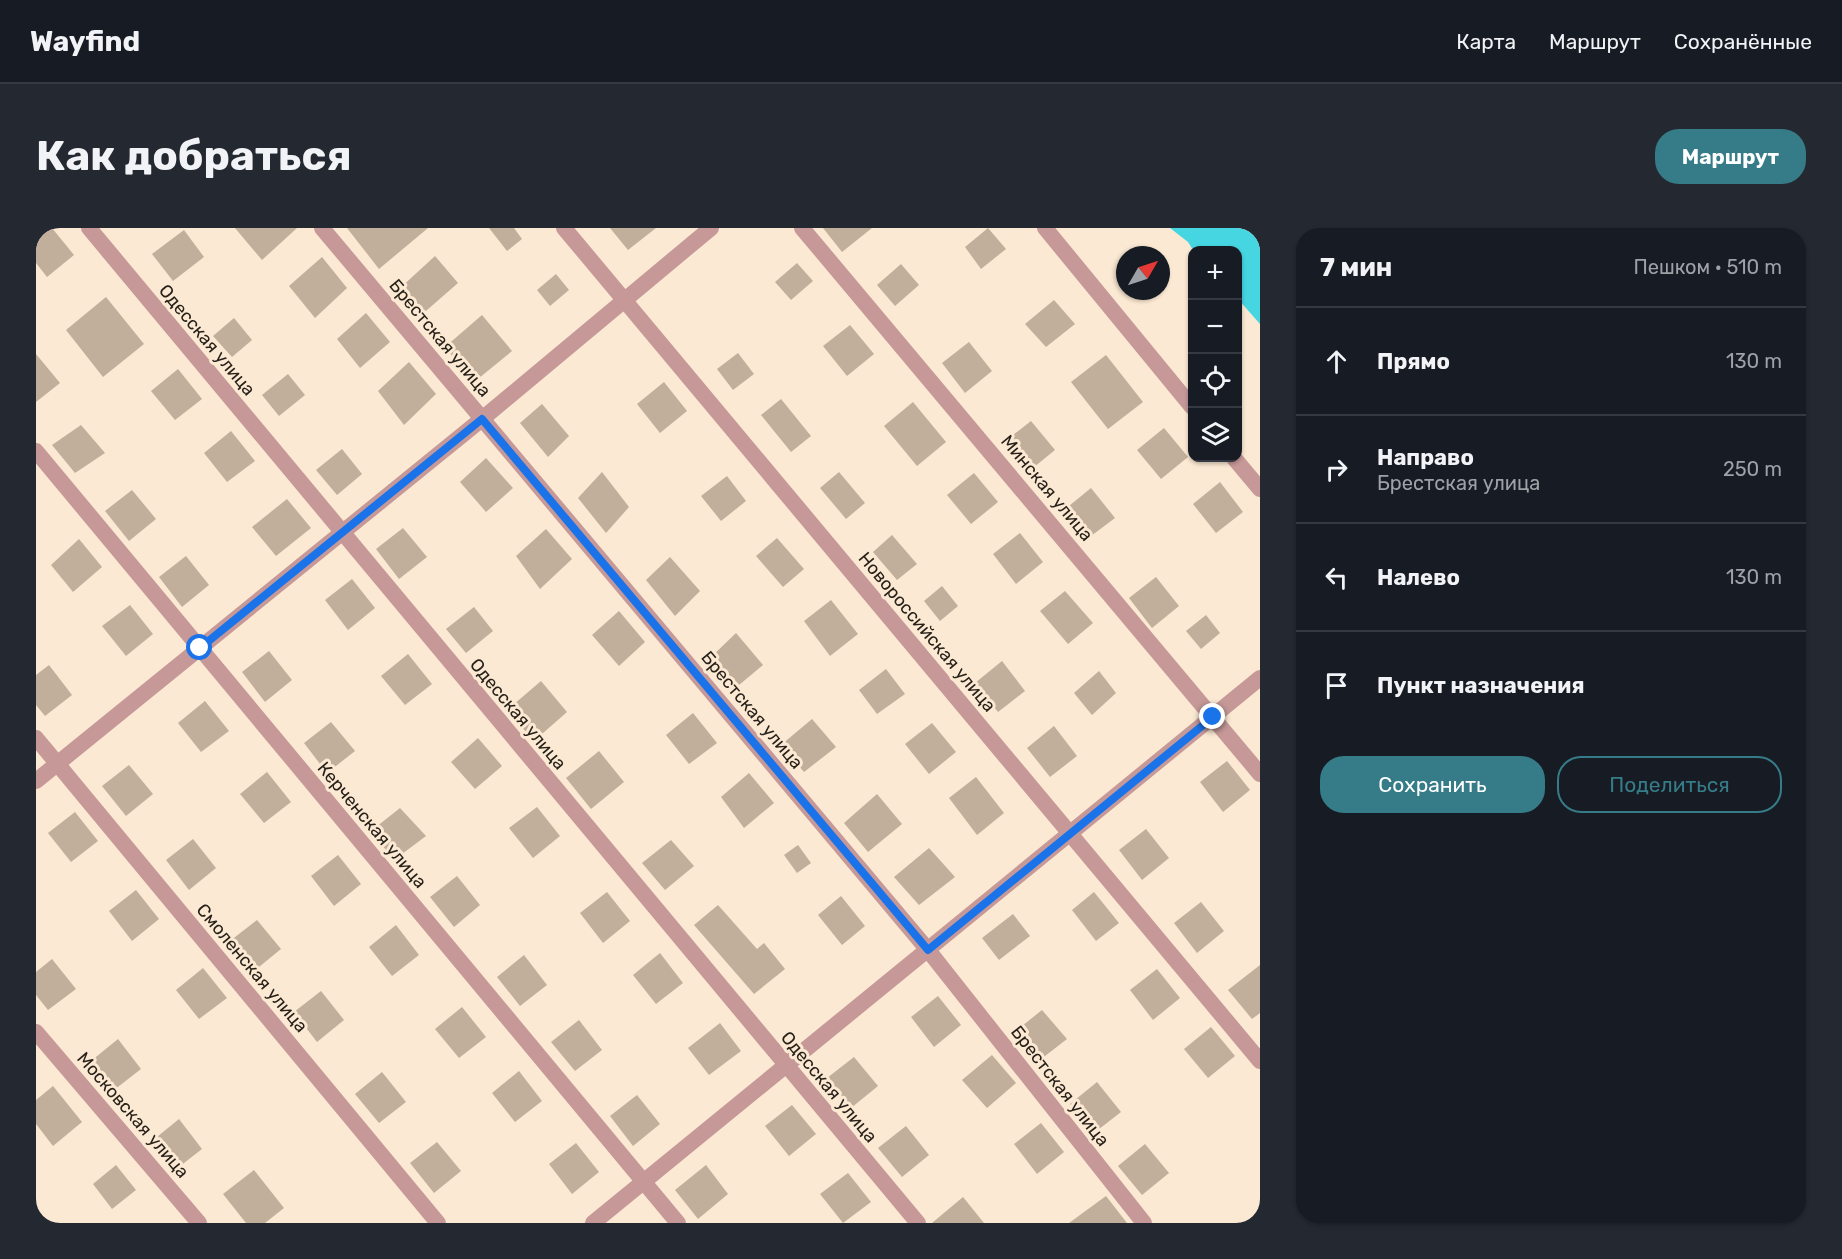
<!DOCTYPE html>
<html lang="ru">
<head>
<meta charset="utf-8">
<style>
  body { margin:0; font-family:Rubik,sans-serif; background:#242831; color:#f1f3f6 }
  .controls { position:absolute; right:18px; top:18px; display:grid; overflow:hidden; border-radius:12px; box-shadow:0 2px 4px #0004 }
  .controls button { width:54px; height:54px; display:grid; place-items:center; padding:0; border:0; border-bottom:2px solid #363941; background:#171b24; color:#f1f3f6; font:30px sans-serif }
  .compass { position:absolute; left:1080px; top:18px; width:54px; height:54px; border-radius:50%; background:#171b24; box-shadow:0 2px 4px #0004; rotate:51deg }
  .stop { position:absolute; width:18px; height:18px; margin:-14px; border:4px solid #1a73e8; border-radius:50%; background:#fff }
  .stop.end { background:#1a73e8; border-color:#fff; box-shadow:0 2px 6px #0008 }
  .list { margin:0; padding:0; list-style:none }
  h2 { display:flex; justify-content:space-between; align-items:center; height:78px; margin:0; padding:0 24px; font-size:26px }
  h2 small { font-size:20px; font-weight:400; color:#9ea1a6 }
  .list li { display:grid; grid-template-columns:39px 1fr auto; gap:18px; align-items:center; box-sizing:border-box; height:108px; padding:0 24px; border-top:2px solid #363941 }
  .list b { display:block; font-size:22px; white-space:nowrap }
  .list p { margin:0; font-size:20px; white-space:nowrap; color:#9ea1a6 }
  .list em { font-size:20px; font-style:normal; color:#9ea1a6 }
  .actions { display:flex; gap:12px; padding:18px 24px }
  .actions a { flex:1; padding:14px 0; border:2px solid #367c88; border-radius:24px; text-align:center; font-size:21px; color:#367c88 }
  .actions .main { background:#367c88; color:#fff }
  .icon { flex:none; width:33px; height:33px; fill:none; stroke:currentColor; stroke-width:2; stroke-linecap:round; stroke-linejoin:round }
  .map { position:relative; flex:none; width:1224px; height:995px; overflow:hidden; border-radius:24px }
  header { display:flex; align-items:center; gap:36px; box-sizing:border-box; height:84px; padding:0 30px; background:#171b24; border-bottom:2px solid #363941 }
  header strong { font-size:28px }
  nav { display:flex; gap:33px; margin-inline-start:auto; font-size:21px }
  .intro { display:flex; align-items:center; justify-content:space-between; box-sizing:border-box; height:144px; padding:0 36px }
  h1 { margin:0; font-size:42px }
  .button { padding:15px 27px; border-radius:24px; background:#367c88; color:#fff; font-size:21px; font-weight:700 }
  main { display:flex; gap:36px; padding:0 36px }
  aside { flex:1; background:#171b24; border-radius:24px; box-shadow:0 2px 4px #0004 }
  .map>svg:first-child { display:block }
  .water { fill:#45d6e2 }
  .building { fill:#c1af9b }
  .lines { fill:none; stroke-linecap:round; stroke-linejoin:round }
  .minor { stroke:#c69998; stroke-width:16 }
  .route { stroke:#1a73e8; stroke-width:8 }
  .labels { text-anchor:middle; stroke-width:6; stroke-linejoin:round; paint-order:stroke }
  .street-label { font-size:18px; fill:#272119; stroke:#fbe9d3 }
</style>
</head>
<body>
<header>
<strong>Wayfind</strong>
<nav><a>Карта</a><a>Маршрут</a><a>Сохранённые</a></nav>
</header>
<div class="intro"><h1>Как добраться</h1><a class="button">Маршрут</a></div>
<main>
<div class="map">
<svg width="1224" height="995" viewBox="0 0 1224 995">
  <rect width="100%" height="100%" fill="#fbe9d3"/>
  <path class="water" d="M 1134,0 L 1224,0 L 1224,96 L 1202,71 L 1202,22 L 1157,22 L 1152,14 Z"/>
  <g class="building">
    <path d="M 12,0 L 16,0 L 38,27 L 11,49 L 0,35 L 0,10 Z"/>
    <path d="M 199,0 L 261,0 L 226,32 Z"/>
    <path d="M 311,0 L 392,0 L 343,41 Z"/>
    <path d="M 453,0 L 478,0 L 486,11 L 471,23 Z"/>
    <path d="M 574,0 L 620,0 L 592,22 Z"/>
    <path d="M 787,0 L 836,0 L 806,24 Z"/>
    <path d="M 952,0 L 970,21 L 945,41 L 929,19 Z"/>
    <path d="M 148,2 L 168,29 L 137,53 L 116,26 Z"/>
    <path d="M 399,28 L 422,55 L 383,89 L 362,62 Z"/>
    <path d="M 286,29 L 311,60 L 279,90 L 253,58 Z"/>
    <path d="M 761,35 L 777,53 L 755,72 L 739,54 Z"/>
    <path d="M 865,36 L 883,57 L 859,78 L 841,57 Z"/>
    <path d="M 520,46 L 533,62 L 514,78 L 501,62 Z"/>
    <path d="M 70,69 L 108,116 L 67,149 L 30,102 Z"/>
    <path d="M 1018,72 L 1039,96 L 1010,119 L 989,96 Z"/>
    <path d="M 330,85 L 354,114 L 324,140 L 301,111 Z"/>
    <path d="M 446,87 L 476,123 L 437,155 L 409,119 Z"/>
    <path d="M 198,90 L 216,112 L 196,129 L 177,108 Z"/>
    <path d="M 814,97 L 838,126 L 811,148 L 787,118 Z"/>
    <path d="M 933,114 L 956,143 L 929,165 L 906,135 Z"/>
    <path d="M 702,125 L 718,146 L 697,162 L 681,141 Z"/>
    <path d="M 0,126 L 24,155 L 0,174 Z"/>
    <path d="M 1070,127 L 1107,174 L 1072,201 L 1035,154 Z"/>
    <path d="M 373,134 L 400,166 L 368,197 L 342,163 Z"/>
    <path d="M 142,141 L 166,171 L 139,192 L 115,163 Z"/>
    <path d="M 252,146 L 269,167 L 243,188 L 226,167 Z"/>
    <path d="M 628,154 L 651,183 L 624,205 L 601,176 Z"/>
    <path d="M 745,171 L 775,208 L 755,224 L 725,187 Z"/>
    <path d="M 877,174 L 910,214 L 881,238 L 848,198 Z"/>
    <path d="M 506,176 L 533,208 L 512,229 L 484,195 Z"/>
    <path d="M 995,193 L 1019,222 L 992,244 L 968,214 Z"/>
    <path d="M 45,197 L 69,225 L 39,245 L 16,217 Z"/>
    <path d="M 1128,200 L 1152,229 L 1125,251 L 1101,222 Z"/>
    <path d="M 195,203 L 219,233 L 191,254 L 168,225 Z"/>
    <path d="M 306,221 L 326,246 L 301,267 L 280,242 Z"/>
    <path d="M 450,230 L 477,260 L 450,284 L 424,254 Z"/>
    <path d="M 566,244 L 593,279 L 570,305 L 542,270 Z"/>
    <path d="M 803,244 L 829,275 L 810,291 L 784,260 Z"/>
    <path d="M 938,245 L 962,274 L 935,296 L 911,267 Z"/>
    <path d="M 691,248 L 710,273 L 685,293 L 665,268 Z"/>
    <path d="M 1184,254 L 1207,284 L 1180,305 L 1157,276 Z"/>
    <path d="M 1055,260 L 1079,290 L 1051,311 L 1028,282 Z"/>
    <path d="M 96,262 L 120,291 L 93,313 L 69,283 Z"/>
    <path d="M 251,271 L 275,300 L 240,328 L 216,299 Z"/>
    <path d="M 367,300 L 391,329 L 363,351 L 340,321 Z"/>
    <path d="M 510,301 L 536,331 L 504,361 L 480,328 Z"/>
    <path d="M 984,305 L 1007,334 L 980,356 L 957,326 Z"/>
    <path d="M 856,307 L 881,336 L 861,352 L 837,324 Z"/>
    <path d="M 741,310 L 768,341 L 747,359 L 720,328 Z"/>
    <path d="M 43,311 L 66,339 L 37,364 L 15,337 Z"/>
    <path d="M 150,328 L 173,357 L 146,379 L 123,349 Z"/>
    <path d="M 634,329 L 664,363 L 639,388 L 610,352 Z"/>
    <path d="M 1120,349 L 1143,378 L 1116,400 L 1093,370 Z"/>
    <path d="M 316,351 L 339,380 L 312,402 L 289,372 Z"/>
    <path d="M 906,358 L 922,378 L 904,393 L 888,373 Z"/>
    <path d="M 1029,363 L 1057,395 L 1032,416 L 1004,383 Z"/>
    <path d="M 795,372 L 822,406 L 794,428 L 768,393 Z"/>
    <path d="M 94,377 L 117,406 L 90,428 L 66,398 Z"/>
    <path d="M 438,379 L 457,403 L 430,425 L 410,401 Z"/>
    <path d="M 583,383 L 609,414 L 583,438 L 556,407 Z"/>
    <path d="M 1170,387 L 1184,405 L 1165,421 L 1150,403 Z"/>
    <path d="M 700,405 L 727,437 L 697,462 L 672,432 Z"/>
    <path d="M 233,423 L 256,452 L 229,474 L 206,444 Z"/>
    <path d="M 372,426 L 396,456 L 369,477 L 345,448 Z"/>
    <path d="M 966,433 L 989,463 L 962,484 L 939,455 Z"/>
    <path d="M 13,437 L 36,467 L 9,488 L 0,477 L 0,447 Z"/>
    <path d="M 850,441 L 869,466 L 841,486 L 823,462 Z"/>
    <path d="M 1063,443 L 1080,465 L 1056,487 L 1038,465 Z"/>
    <path d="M 505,453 L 531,484 L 498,513 L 471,482 Z"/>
    <path d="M 169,473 L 193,503 L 165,524 L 142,495 Z"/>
    <path d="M 657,485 L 681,515 L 653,536 L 630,507 Z"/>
    <path d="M 776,491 L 800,519 L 768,544 L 745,517 Z"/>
    <path d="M 295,494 L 319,523 L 291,545 L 268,515 Z"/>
    <path d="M 896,495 L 920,524 L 893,546 L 869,516 Z"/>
    <path d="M 1018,498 L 1041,528 L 1014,549 L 991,520 Z"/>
    <path d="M 442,510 L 466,538 L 439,561 L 415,534 Z"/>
    <path d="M 563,523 L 588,554 L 555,581 L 530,550 Z"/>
    <path d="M 1191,533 L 1214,562 L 1187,584 L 1164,554 Z"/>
    <path d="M 93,537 L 117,566 L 90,588 L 66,558 Z"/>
    <path d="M 231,544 L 255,574 L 228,595 L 204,566 Z"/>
    <path d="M 713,545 L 738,575 L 708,600 L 685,569 Z"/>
    <path d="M 940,549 L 968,585 L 941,607 L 913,570 Z"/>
    <path d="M 841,566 L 866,596 L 832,624 L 808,595 Z"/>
    <path d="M 501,579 L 524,608 L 497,630 L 473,600 Z"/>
    <path d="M 364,580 L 390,608 L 358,632 L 335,603 Z"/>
    <path d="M 39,584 L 62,613 L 35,634 L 12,605 Z"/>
    <path d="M 1110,601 L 1133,630 L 1106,652 L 1083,622 Z"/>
    <path d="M 157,611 L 180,640 L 153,662 L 130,632 Z"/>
    <path d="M 635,612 L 658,638 L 629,662 L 606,635 Z"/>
    <path d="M 762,617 L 775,635 L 761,645 L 748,627 Z"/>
    <path d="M 893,620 L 919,649 L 883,677 L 858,649 Z"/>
    <path d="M 302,627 L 325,656 L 298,678 L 275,648 Z"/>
    <path d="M 421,648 L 444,677 L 418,699 L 394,669 Z"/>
    <path d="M 100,662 L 123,691 L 96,713 L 73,683 Z"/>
    <path d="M 571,664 L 594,693 L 567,715 L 544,685 Z"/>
    <path d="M 1058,664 L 1083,695 L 1060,713 L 1036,682 Z"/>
    <path d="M 805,668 L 829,698 L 806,717 L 782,687 Z"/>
    <path d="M 1165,674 L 1188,703 L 1161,725 L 1138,695 Z"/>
    <path d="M 682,677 L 721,721 L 728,715 L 749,741 L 718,766 L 658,697 Z"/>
    <path d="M 977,686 L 994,708 L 963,732 L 946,710 Z"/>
    <path d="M 221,692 L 245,721 L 218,743 L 194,713 Z"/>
    <path d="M 360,697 L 383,727 L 356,748 L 333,719 Z"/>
    <path d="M 624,725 L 647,755 L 620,776 L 597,747 Z"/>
    <path d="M 488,727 L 511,757 L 484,778 L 461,749 Z"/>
    <path d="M 16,731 L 40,761 L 12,782 L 0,767 L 0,744 Z"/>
    <path d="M 1224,737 L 1224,785 L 1216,791 L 1192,762 Z"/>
    <path d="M 167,740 L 191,770 L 163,791 L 140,762 Z"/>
    <path d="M 1121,741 L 1144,770 L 1117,792 L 1094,762 Z"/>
    <path d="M 285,763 L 308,792 L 281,814 L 258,784 Z"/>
    <path d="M 902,768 L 925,797 L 898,819 L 875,789 Z"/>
    <path d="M 426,779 L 450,809 L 423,830 L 399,801 Z"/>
    <path d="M 1006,782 L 1031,811 L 1000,835 L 976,806 Z"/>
    <path d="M 543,792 L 566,822 L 539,843 L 515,814 Z"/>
    <path d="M 684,795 L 705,823 L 673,847 L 652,820 Z"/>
    <path d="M 1175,799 L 1199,828 L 1172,850 L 1148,821 Z"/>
    <path d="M 82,811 L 105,841 L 78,862 L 55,833 Z"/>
    <path d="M 956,827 L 980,855 L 951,880 L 926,852 Z"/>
    <path d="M 818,829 L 842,858 L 815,880 L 791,850 Z"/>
    <path d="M 483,843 L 506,873 L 479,894 L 456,865 Z"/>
    <path d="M 346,844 L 370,874 L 343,895 L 319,866 Z"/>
    <path d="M 1061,854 L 1085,884 L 1058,905 L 1034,876 Z"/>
    <path d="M 17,858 L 46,894 L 17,918 L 0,896 L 0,872 Z"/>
    <path d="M 601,867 L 624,896 L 597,918 L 574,888 Z"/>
    <path d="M 756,877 L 780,906 L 753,928 L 729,898 Z"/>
    <path d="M 143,891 L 166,921 L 139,942 L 116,913 Z"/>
    <path d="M 1005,895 L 1028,924 L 1001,946 L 978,916 Z"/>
    <path d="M 870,898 L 893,927 L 866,949 L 842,920 Z"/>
    <path d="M 401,914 L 425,943 L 398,965 L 374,935 Z"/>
    <path d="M 540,915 L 563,944 L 536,966 L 513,936 Z"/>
    <path d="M 1109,916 L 1133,945 L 1106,967 L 1082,938 Z"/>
    <path d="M 80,937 L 100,962 L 76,981 L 57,956 Z"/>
    <path d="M 670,937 L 692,966 L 662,991 L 639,962 Z"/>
    <path d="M 218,942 L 248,980 L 229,995 L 210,995 L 187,966 Z"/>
    <path d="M 812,945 L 835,974 L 807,995 L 784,966 Z"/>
    <path d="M 1070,968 L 1091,995 L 1033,995 Z"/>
    <path d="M 927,969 L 948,995 L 896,995 Z"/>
  </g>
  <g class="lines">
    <g class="minor">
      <path d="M 53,0 L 882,995"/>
      <path d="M 286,0 L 892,722 L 1108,995"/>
      <path d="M 528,0 L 1224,833"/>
      <path d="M 766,0 L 1224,546"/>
      <path d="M 1009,0 L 1156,179"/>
      <path d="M 0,223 L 642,995"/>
      <path d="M 1198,230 L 1224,261"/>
      <path d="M 0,510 L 402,995"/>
      <path d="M 0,553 L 446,191 L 675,0"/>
      <path d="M 0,804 L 163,995"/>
      <path d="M 557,995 L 1224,450"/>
    </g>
  </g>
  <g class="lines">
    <path class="route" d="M 164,420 L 446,191 L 892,722 L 1177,489"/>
  </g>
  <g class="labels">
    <g class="street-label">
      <text transform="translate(404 110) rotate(50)" y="6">Брестская улица</text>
      <text transform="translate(171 112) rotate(50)" y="6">Одесская улица</text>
      <text transform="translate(1011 260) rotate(50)" y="6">Минская улица</text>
      <text transform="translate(891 404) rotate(50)" y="6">Новороссийская улица</text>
      <text transform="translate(716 482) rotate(50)" y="6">Брестская улица</text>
      <text transform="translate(482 486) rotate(50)" y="6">Одесская улица</text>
      <text transform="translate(336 597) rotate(50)" y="6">Керченская улица</text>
      <text transform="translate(216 740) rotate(50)" y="6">Смоленская улица</text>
      <text transform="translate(1024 858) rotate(52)" y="6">Брестская улица</text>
      <text transform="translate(793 859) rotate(50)" y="6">Одесская улица</text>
      <text transform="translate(97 887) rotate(49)" y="6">Московская улица</text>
    </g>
  </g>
</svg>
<div class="controls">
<button>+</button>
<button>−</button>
<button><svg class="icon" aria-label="locate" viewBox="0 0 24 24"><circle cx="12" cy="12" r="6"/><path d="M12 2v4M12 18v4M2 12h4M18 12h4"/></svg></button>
<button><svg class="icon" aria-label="layers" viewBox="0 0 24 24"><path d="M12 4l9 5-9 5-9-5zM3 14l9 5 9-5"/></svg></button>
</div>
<svg class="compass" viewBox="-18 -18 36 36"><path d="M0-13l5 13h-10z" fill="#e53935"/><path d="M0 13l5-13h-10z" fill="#9ea1a6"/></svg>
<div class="stop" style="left:164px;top:420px"></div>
<div class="stop end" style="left:1177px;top:489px"></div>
</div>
<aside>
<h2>7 мин<small>Пешком · 510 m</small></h2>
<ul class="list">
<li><svg class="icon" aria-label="ahead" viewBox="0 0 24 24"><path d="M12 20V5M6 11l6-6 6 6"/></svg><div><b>Прямо</b></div><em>130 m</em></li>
<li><svg class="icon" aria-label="right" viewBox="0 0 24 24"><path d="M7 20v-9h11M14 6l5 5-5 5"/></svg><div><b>Направо</b><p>Брестская улица</p></div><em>250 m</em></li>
<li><svg class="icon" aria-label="left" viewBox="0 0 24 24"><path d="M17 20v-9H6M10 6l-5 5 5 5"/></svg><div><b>Налево</b></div><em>130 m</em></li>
<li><svg class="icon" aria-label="arrive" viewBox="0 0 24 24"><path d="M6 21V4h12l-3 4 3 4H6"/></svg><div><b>Пункт назначения</b></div></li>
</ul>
<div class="actions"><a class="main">Сохранить</a><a>Поделиться</a></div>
</aside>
</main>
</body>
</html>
